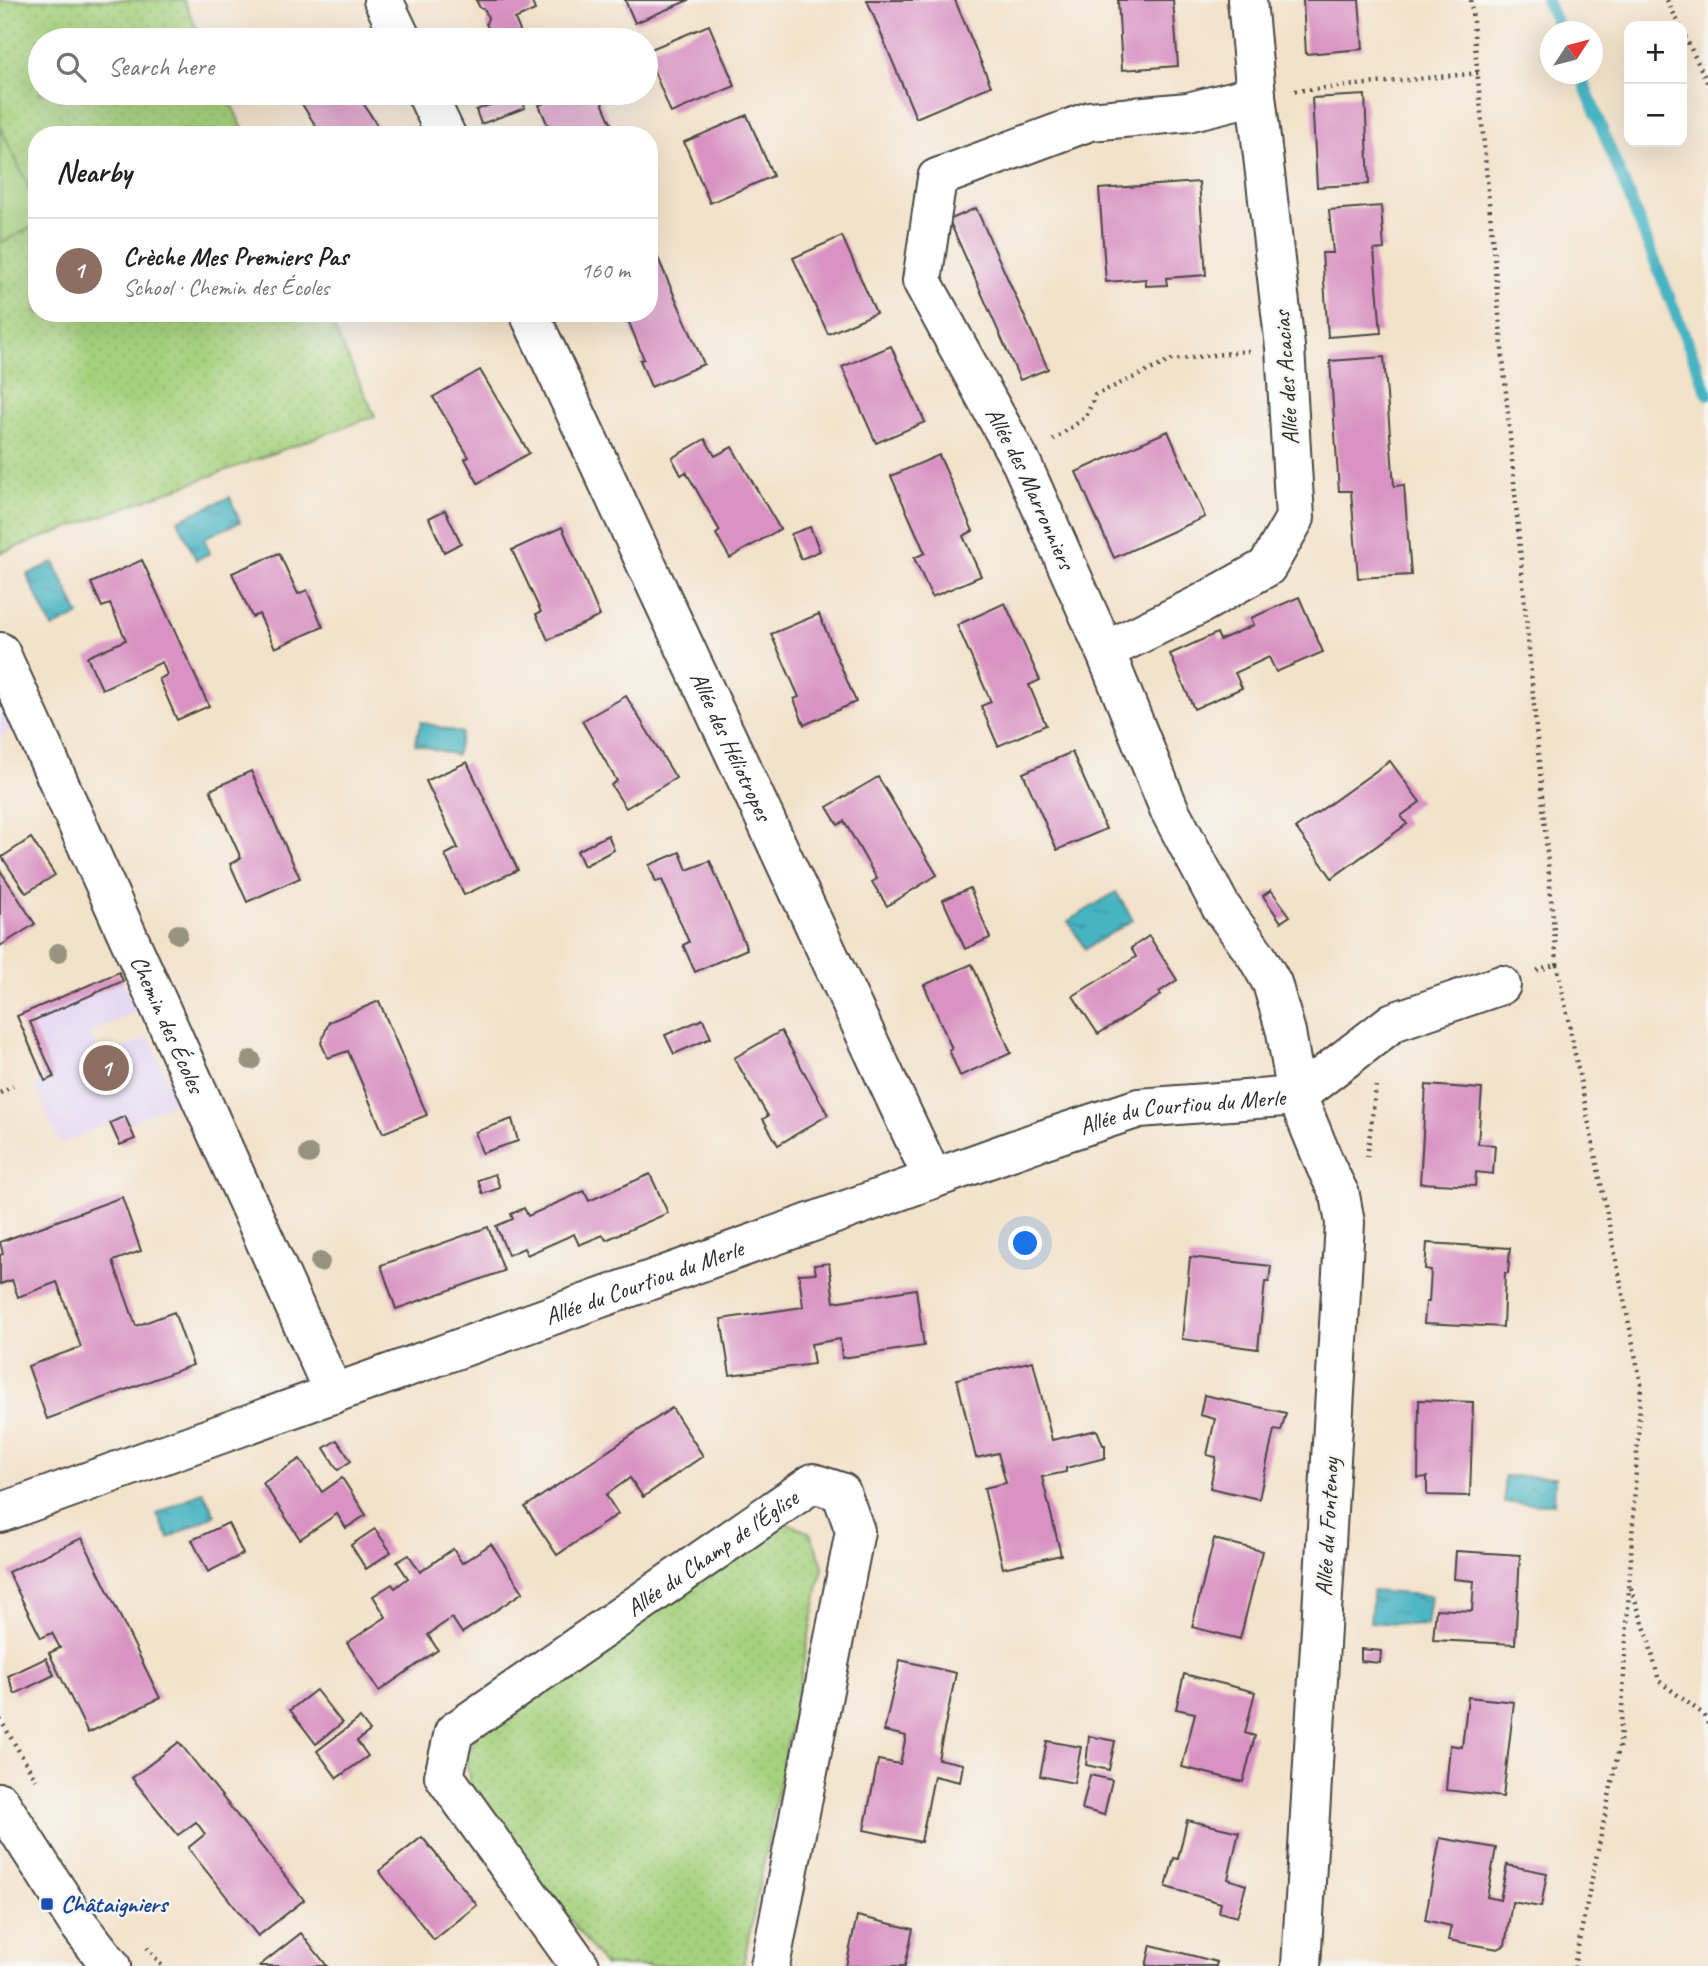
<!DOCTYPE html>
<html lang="en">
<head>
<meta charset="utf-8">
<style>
  body { margin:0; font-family:Caveat,sans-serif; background:#f2f2f2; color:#202124 }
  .controls { position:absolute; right:21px; top:21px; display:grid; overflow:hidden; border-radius:14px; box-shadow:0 7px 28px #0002 }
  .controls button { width:63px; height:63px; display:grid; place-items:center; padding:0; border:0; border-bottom:2px solid #e0e0e0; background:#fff; color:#202124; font:35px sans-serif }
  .compass { position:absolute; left:1540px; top:21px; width:63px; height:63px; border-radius:50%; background:#fff; box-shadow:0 7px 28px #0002; rotate:54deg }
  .you { position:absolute; left:1026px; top:1244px; width:24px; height:24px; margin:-18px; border:5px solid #fff; border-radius:50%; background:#1a73e8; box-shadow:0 0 0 10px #1a73e833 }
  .badge { display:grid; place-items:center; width:46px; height:46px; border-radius:50%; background:#1a73e8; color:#fff; font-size:23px; font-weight:700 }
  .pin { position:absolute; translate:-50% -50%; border:4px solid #fff; box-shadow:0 2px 7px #0006 }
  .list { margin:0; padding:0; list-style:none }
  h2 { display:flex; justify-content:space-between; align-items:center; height:91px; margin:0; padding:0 28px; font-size:30px }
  h2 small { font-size:23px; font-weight:400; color:#757577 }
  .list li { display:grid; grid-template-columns:46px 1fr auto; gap:21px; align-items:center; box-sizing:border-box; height:105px; padding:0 28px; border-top:2px solid #e0e0e0 }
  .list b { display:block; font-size:26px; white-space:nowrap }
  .list p { margin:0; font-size:23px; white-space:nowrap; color:#757577 }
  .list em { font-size:23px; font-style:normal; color:#757577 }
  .icon { flex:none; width:38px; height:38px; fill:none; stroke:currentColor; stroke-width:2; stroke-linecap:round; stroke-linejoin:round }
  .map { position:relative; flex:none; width:1708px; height:1966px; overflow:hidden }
  .search { position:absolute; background:#fff; box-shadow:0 7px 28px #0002; left:28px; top:28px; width:630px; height:77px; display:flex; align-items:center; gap:18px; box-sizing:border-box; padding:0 24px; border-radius:38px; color:#757577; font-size:26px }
  .panel { position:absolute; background:#fff; box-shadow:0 7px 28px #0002; left:28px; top:126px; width:630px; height:196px; border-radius:28px }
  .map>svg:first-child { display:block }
  .built { fill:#e2d4f3 }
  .grass { fill:url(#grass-dots); stroke:#687e54; stroke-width:2 }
  .pitch { fill:#a6d27e; stroke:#687e54; stroke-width:2 }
  .water { fill:url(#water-ripples); stroke:#387076; stroke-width:2 }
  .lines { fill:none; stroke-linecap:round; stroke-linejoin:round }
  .stream { stroke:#46b4c2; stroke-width:12 }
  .building { fill:#d992c3 }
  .minor-casing { stroke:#494643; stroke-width:42 }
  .tertiary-casing { stroke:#494643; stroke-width:42 }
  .path { stroke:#494643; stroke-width:4.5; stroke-dasharray:2 5; stroke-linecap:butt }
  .minor { stroke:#fff; stroke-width:38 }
  .tertiary { stroke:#fff; stroke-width:38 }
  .tree { fill:#96947e }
  .transit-dot { fill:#1a4fb4; stroke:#f6f6f2; stroke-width:2.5 }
  .labels { text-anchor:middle; stroke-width:5; stroke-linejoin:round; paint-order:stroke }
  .street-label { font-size:24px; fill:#2b2b2b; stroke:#f6f6f2 }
  .transit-label { font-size:24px; font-weight:bold; fill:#164399; stroke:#f6f6f2; text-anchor:start }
</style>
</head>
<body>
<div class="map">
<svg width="1708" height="1966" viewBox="0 0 1708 1966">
  <defs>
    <pattern id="grass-dots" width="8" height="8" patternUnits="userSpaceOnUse" patternTransform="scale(1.75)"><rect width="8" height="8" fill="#a6d27e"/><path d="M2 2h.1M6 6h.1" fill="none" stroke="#8fb46d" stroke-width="1.8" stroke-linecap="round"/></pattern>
    <pattern id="water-ripples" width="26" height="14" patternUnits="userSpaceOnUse" patternTransform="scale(1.75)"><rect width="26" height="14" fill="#46b4c2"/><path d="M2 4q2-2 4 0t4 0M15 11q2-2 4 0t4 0" fill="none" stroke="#3b939e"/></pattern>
  </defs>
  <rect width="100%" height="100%" fill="#f6f6f2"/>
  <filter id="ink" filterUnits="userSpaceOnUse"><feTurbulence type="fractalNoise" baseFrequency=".0143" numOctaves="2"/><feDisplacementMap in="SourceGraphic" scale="14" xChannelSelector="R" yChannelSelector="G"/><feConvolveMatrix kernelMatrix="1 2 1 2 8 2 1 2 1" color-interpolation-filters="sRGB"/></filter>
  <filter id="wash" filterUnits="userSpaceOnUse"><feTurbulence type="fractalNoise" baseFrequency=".00686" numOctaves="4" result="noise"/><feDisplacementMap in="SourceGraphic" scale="28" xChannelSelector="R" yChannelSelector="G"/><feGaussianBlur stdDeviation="1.57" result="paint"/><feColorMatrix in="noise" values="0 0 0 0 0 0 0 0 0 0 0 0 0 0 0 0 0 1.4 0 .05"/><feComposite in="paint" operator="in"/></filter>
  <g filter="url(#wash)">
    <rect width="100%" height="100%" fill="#f3e2ca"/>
    <g class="built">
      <path d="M 0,701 L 13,728 L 0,737 Z"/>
      <path d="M 123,981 L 136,1012 L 90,1032 L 100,1058 L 149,1037 L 176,1102 L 128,1123 L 125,1116 L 60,1144 L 35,1086 L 54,1077 L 30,1022 Z"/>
    </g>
    <g class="grass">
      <path d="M 0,0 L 184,0 L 202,40 L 40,40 L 40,93 L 226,93 L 246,135 L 37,135 L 37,313 L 327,313 L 375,416 L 0,553 Z"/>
      <path d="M 786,1523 L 810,1533 L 823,1565 L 743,1966 L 605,1966 L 470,1786 L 466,1758 L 477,1733 Z"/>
    </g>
    <path class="pitch" d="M 0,126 L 37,205 L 37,225 L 0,243 Z"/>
    <g class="water">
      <path d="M 230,497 L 240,522 L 204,538 L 210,553 L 196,560 L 178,520 Z"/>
      <path d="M 54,562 L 79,615 L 52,628 L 27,575 Z"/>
      <path d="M 421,722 L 462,733 L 456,755 L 415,744 Z"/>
      <path d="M 1116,892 L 1133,920 L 1085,949 L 1068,921 Z"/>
      <path d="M 1504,1476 L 1555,1477 L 1554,1504 L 1504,1503 Z"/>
      <path d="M 203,1491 L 215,1515 L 169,1538 L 157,1514 Z"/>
      <path d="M 1373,1591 L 1431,1596 L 1427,1626 L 1370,1622 Z"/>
    </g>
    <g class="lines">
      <g class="stream">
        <path d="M 1546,0 L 1561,32"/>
        <path d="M 1580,74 L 1708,394"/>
      </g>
    </g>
    <g id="blocks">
      <g class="building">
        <path d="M 476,0 L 531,0 L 535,10 L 515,19 L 524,40 L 494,40 L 486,24 L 488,18 L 485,10 L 480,8 Z"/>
        <path d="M 625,0 L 689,0 L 635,23 Z"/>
        <path d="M 867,0 L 955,0 L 991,86 L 916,118 Z"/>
        <path d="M 1118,0 L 1173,0 L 1178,66 L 1122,70 Z"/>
        <path d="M 1303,0 L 1359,0 L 1363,49 L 1306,54 Z"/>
        <path d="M 709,25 L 735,86 L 671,113 L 646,51 Z"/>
        <path d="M 295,93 L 357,93 L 378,127 L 366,135 L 314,135 L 319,131 Z"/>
        <path d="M 569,93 L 598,93 L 616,135 L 552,135 L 539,105 Z"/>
        <path d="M 520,94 L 525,108 L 481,124 L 476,110 Z"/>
        <path d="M 1365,95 L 1369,184 L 1317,187 L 1312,98 Z"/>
        <path d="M 747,115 L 773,176 L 710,203 L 684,142 Z"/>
        <path d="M 1199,182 L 1206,275 L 1166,278 L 1167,285 L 1146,286 L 1146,279 L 1106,282 L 1099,189 Z"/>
        <path d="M 1381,206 L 1384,249 L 1374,250 L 1381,333 L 1328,337 L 1322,253 L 1333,253 L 1329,210 Z"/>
        <path d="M 976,208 L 1048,369 L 1020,380 L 949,220 Z"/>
        <path d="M 842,236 L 876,313 L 828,334 L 793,258 Z"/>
        <path d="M 658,258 L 704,364 L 651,387 L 640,360 L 644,359 L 625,313 L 649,313 L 649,262 Z"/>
        <path d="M 891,346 L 925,422 L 876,443 L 842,367 Z"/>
        <path d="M 1384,357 L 1394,486 L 1404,485 L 1411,575 L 1358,578 L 1351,491 L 1339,491 L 1330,361 Z"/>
        <path d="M 480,370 L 529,453 L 478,483 L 465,459 L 469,457 L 433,397 Z"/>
        <path d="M 1168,431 L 1205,517 L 1114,558 L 1076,472 Z"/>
        <path d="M 705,439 L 715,456 L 732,447 L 780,529 L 730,558 L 716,534 L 720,531 L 686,472 L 681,475 L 672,458 Z"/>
        <path d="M 939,455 L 973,531 L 963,536 L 981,576 L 932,597 L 914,558 L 925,553 L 891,476 Z"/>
        <path d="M 445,510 L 461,543 L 444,552 L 429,518 Z"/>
        <path d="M 562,527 L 600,616 L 548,640 L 536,614 L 541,612 L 512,550 Z"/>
        <path d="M 810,527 L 820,551 L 801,559 L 791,534 Z"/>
        <path d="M 279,553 L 298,594 L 307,590 L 323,627 L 275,648 L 259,614 L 252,617 L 232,573 Z"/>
        <path d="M 142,560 L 209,706 L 177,720 L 159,679 L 167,675 L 162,662 L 102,689 L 87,657 L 126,640 L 110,604 L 102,607 L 91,583 Z"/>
        <path d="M 1299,597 L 1323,652 L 1276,672 L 1269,657 L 1235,673 L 1242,688 L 1194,709 L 1170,654 L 1217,633 L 1220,640 L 1254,625 L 1251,618 Z"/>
        <path d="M 1005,603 L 1040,680 L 1029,685 L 1046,725 L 998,746 L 981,706 L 991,702 L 957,625 Z"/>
        <path d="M 819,614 L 856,702 L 804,725 L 794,699 L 799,697 L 771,634 Z"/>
        <path d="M 626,696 L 676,778 L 626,808 L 611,785 L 617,781 L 582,721 Z"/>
        <path d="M 1072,752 L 1106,829 L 1057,850 L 1023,773 Z"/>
        <path d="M 1390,761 L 1420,802 L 1401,816 L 1407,824 L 1332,878 L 1296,828 Z"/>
        <path d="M 467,762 L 518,870 L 464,895 L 445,855 L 458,848 L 426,781 Z"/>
        <path d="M 251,771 L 300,878 L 247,902 L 230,864 L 241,858 L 210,790 Z"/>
        <path d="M 878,777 L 937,875 L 887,906 L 872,882 L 877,879 L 844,821 L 838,825 L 827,807 Z"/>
        <path d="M 608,835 L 614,850 L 584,866 L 577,851 Z"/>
        <path d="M 31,838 L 55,875 L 26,893 L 2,857 Z"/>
        <path d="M 680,852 L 687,870 L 710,861 L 747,949 L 695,972 L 683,945 L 689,942 L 662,880 L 656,882 L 649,865 Z"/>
        <path d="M 0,870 L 35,924 L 0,946 Z"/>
        <path d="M 970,888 L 990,938 L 965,949 L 943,900 Z"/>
        <path d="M 1271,890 L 1290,916 L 1281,922 L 1263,896 Z"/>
        <path d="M 1149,936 L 1177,980 L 1159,992 L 1161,995 L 1098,1034 L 1073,996 L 1136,957 L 1131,948 Z"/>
        <path d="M 972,964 L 1011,1053 L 960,1076 L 949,1050 L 952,1049 L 924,985 Z"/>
        <path d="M 119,972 L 123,981 L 30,1022 L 54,1077 L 45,1081 L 17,1016 Z"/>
        <path d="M 379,1001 L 427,1115 L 383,1133 L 348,1051 L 328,1058 L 321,1043 L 329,1022 Z"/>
        <path d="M 703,1019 L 711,1038 L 674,1054 L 665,1035 Z"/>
        <path d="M 781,1031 L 828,1115 L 778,1145 L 763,1119 L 768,1116 L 734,1058 Z"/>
        <path d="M 1426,1085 L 1482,1089 L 1478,1144 L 1495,1145 L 1493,1174 L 1476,1172 L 1475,1186 L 1420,1183 Z"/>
        <path d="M 125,1116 L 135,1139 L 120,1145 L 110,1123 Z"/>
        <path d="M 512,1119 L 518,1141 L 482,1153 L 475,1132 Z"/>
        <path d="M 495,1174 L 500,1188 L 483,1194 L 478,1180 Z"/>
        <path d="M 650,1174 L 668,1213 L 606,1240 L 603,1235 L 579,1245 L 574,1234 L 527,1255 L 524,1248 L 508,1255 L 496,1226 L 513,1219 L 511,1214 L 524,1208 L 528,1216 L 584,1191 L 589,1201 Z"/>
        <path d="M 122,1197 L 141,1251 L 113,1261 L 136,1326 L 174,1312 L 193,1365 L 47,1419 L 28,1366 L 81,1347 L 57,1282 L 18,1297 L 12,1280 L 0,1284 L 0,1255 L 3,1254 L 0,1242 Z"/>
        <path d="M 488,1227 L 504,1271 L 396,1309 L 381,1265 Z"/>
        <path d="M 1427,1243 L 1510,1248 L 1508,1273 L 1505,1273 L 1503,1327 L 1424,1323 L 1426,1302 L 1429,1302 L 1431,1270 L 1425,1269 Z"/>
        <path d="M 1190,1257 L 1271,1266 L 1269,1282 L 1265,1282 L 1258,1349 L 1182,1339 Z"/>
        <path d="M 829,1263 L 834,1302 L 916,1289 L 924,1346 L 842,1358 L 840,1339 L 811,1344 L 814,1364 L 730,1375 L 721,1319 L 803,1307 L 799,1274 L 816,1273 L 814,1265 Z"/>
        <path d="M 1033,1361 L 1052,1440 L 1097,1430 L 1103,1445 L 1105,1445 L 1105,1458 L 1066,1468 L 1066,1472 L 1042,1477 L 1061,1555 L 1003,1568 L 984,1488 L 1006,1483 L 998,1453 L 976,1458 L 957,1379 Z"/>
        <path d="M 1204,1395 L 1286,1413 L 1281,1431 L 1274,1430 L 1259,1499 L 1210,1488 L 1216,1457 L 1207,1455 L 1215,1419 L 1200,1415 Z"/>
        <path d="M 1419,1400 L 1473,1402 L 1470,1496 L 1427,1495 L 1427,1477 L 1418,1478 Z"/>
        <path d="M 672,1408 L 703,1456 L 643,1497 L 630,1478 L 606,1495 L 618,1514 L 557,1555 L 525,1507 Z"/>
        <path d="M 337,1440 L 351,1461 L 338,1470 L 324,1448 Z"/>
        <path d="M 300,1459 L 322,1492 L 342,1478 L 366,1515 L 346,1528 L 337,1514 L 300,1539 L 263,1483 Z"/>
        <path d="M 228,1523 L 243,1554 L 208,1572 L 192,1540 Z"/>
        <path d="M 375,1529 L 391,1552 L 366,1569 L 351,1545 Z"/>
        <path d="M 82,1538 L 160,1698 L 88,1733 L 49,1653 L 60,1648 L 52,1633 L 41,1638 L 8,1572 Z"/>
        <path d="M 1214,1539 L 1262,1551 L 1240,1639 L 1192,1627 Z"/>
        <path d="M 491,1544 L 523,1592 L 462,1633 L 452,1618 L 440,1626 L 428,1635 L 438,1650 L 379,1691 L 347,1643 L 386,1617 L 373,1596 L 392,1584 L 395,1588 L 408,1578 L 397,1562 L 409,1555 L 420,1572 L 453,1549 L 462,1563 Z"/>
        <path d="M 1456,1551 L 1520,1555 L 1515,1644 L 1433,1640 L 1436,1609 L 1472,1611 L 1474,1581 L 1454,1579 Z"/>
        <path d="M 1361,1649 L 1381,1651 L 1380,1663 L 1361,1661 Z"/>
        <path d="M 46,1658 L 54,1675 L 15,1694 L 8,1676 Z"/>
        <path d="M 900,1660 L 956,1673 L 938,1759 L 963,1764 L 960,1782 L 934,1776 L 921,1842 L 864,1830 L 878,1760 L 900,1764 L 906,1736 L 884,1731 Z"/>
        <path d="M 1184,1674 L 1255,1692 L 1245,1733 L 1255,1736 L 1243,1782 L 1182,1767 L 1195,1713 L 1176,1709 Z"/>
        <path d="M 316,1690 L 342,1723 L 316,1744 L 290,1710 Z"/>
        <path d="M 1468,1697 L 1514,1702 L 1503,1797 L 1446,1790 L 1450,1745 L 1462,1747 Z"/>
        <path d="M 360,1718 L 370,1731 L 357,1741 L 368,1756 L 337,1778 L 317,1751 Z"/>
        <path d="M 1089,1736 L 1115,1741 L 1109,1770 L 1086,1765 Z"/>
        <path d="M 1047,1741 L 1081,1747 L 1074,1783 L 1040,1776 Z"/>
        <path d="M 179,1742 L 304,1900 L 258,1936 L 188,1848 L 205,1834 L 196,1822 L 178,1835 L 132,1778 Z"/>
        <path d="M 1090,1775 L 1112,1780 L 1104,1815 L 1082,1809 Z"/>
        <path d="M 1187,1820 L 1239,1832 L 1228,1879 L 1246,1885 L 1237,1917 L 1219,1912 L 1221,1903 L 1166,1887 L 1174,1858 L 1178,1859 Z"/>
        <path d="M 422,1837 L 477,1905 L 434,1940 L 379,1871 Z"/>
        <path d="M 1440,1838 L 1496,1848 L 1487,1897 L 1500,1900 L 1507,1865 L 1547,1873 L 1541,1907 L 1512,1902 L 1505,1945 L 1498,1949 L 1448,1940 L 1451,1926 L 1425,1920 Z"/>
        <path d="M 857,1916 L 913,1929 L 905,1966 L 846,1966 Z"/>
        <path d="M 301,1933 L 327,1966 L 259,1966 Z"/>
        <path d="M 1151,1945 L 1217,1962 L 1216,1966 L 1146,1966 Z"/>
      </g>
    </g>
  </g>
  <g filter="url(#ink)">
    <use href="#blocks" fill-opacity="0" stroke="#494643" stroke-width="2"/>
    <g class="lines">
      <defs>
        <g id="minor">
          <path d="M 383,0 L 402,40"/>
          <path d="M 426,93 L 446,135"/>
          <path id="s1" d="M 1256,95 L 1188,112 L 1090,121 L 937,178 L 922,281 L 1022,464 L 1105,651 L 1170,811 L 1221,907 L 1256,955 L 1272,983 L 1286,1032 L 1297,1096 L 1326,1167 L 1340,1195 L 1345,1223 L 1301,1966"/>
          <path id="s2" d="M 529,313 L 933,1179"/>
          <path d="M 1105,651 L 1201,604 L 1267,567 L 1295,518 L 1285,347 L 1256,95 L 1247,0"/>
          <path id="s3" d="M 0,652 L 334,1394"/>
          <path d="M 1297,1096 L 1393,1022 L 1501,985"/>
          <path id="s4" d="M 0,1513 L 1039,1141 L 1139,1108 L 1297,1096"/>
          <path id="s5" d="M 580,1966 L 444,1776 L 454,1732 L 813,1483 L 841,1492 L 855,1531 L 770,1966"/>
        </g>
        <path id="tertiary" d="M 0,1802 L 77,1922 L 111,1966"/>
      </defs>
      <use href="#minor" class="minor-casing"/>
      <use href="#tertiary" class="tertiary-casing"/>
      <g class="path">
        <path d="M 1471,0 L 1557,964 L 1536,971"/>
        <path d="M 1667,0 L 1680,26"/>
        <path d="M 1682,30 L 1708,84"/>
        <path d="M 1295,91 L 1479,73"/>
        <path d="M 1053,440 L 1086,417 L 1095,395 L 1172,360 L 1249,351"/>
        <path d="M 1557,964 L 1641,1384 L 1620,1743 L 1574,1966"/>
        <path d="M 0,1093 L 13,1086"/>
        <path d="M 1367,1157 L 1376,1086"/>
        <path d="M 1631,1588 L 1648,1638 L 1659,1681 L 1703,1714 L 1708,1724"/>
        <path d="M 0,1719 L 36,1780"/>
        <path d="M 147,1947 L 162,1966"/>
      </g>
      <use href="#minor" class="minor"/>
      <use href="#tertiary" class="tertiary"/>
    </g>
    <g class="tree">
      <circle cx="178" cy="934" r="10"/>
      <circle cx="58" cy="953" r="10"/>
      <circle cx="251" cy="1060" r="10"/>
      <circle cx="309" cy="1154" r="10"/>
      <circle cx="320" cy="1262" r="10"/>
    </g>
  </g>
  <rect class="transit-dot" x="40" y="1897" width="14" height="14" rx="3.5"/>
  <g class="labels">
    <g class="street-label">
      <text transform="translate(1286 378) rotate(-94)" y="8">Allée des Acacias</text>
      <text dy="8" stroke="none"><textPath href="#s1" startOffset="670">Allée des Marronniers</textPath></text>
      <text dy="8" stroke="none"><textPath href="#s2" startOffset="478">Allée des Héliotropes</textPath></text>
      <text dy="8" stroke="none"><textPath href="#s3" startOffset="408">Chemin des Écoles</textPath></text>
      <text dy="8" stroke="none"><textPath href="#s4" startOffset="1251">Allée du Courtiou du Merle</textPath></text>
      <text dy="8" stroke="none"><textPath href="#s4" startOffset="684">Allée du Courtiou du Merle</textPath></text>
      <text transform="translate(1327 1527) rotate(-87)" y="8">Allée du Fontenoy</text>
      <text dy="8" stroke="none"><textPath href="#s5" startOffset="593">Allée du Champ de l'Église</textPath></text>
    </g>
    <g class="transit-label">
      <text x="61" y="1912">Châtaigniers</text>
    </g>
  </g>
</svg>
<div class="controls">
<button>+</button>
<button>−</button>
</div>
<svg class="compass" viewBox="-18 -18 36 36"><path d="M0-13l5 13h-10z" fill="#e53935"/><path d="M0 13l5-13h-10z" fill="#757577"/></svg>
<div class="you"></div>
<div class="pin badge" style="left:106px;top:1068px;background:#8d6e63">1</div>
<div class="search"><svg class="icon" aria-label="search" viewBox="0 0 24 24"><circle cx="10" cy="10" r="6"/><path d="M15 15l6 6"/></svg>Search here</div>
<section class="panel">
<h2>Nearby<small></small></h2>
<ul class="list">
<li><span class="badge" style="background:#8d6e63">1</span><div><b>Crèche Mes Premiers Pas</b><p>School · Chemin des Écoles</p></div><em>160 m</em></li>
</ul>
</section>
</div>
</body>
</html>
